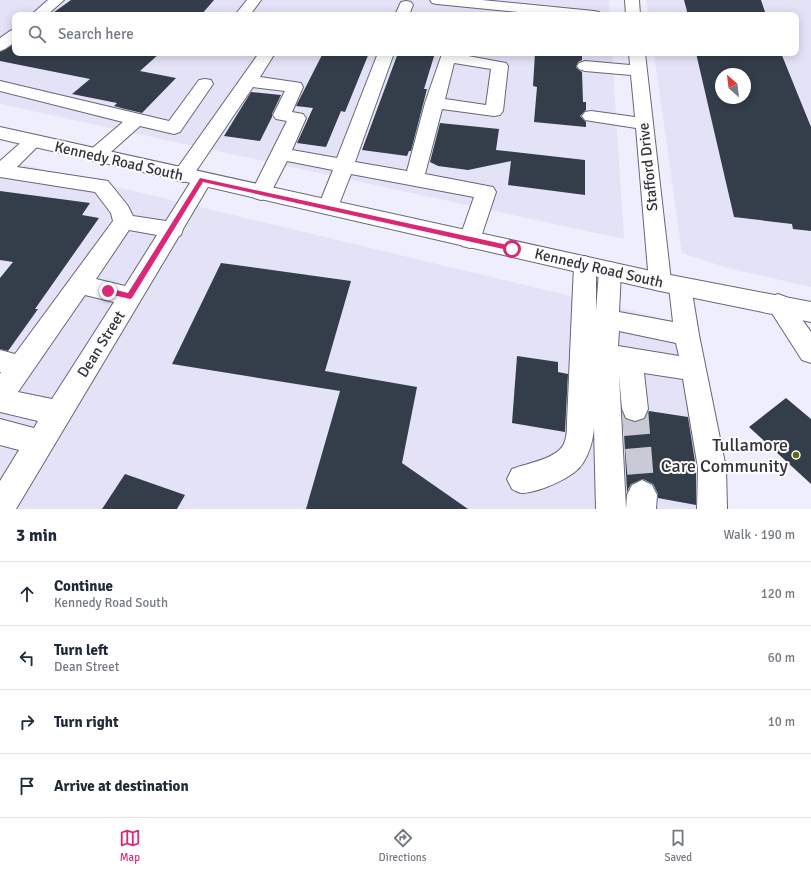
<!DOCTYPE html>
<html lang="en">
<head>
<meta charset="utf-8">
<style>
  body { margin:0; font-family:Signika,sans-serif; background:#f6f6f7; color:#1f2937 }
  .compass { position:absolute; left:715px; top:68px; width:36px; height:36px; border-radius:50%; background:#fff; box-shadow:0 2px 10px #0003; rotate:332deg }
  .stop { position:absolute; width:12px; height:12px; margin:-9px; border:3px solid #db2777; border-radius:50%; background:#fff }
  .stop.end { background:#db2777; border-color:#fff; box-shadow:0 1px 4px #0008 }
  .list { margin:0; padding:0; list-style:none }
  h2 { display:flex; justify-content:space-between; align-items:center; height:52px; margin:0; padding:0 16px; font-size:17px }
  h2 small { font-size:13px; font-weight:400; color:#747a83 }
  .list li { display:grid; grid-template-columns:26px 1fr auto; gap:12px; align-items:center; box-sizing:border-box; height:64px; padding:0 16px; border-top:1px solid #e0e1e3 }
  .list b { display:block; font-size:15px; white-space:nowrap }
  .list p { margin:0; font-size:13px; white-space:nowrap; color:#747a83 }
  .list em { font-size:13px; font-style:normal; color:#747a83 }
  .icon { flex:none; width:22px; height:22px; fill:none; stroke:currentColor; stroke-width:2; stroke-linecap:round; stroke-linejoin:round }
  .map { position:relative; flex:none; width:811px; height:509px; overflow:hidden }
  .search { position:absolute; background:#fff; box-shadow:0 2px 10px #0003; left:12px; right:12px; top:12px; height:44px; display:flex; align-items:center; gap:10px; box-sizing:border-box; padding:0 14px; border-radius:8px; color:#747a83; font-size:15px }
  .sheet { height:308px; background:#fff }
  nav { display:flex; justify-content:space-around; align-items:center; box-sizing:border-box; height:56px; border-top:1px solid #e0e1e3; background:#fff; font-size:11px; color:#747a83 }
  nav a { display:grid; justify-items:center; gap:2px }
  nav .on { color:#db2777 }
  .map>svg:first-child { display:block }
  .built { fill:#e4e2f7; fill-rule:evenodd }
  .building { fill:#343d4a; fill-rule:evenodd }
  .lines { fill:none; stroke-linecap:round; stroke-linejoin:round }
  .minor-tunnel { stroke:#cac9d6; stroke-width:26; stroke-dasharray:26 13; stroke-linecap:butt }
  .minor-casing { stroke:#686677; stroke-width:2 }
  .major-casing { stroke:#686677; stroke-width:2 }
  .minor { fill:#fff; fill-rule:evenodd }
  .major { fill:#fff; fill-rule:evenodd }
  .route { fill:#db2777 }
  .poi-dot { fill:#5b6a13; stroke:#fdfdfd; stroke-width:1.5 }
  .labels { text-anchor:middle; stroke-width:4; stroke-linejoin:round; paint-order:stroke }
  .street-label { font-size:15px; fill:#34333a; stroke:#fdfdfd }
  .near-poi-label { font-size:18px; fill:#34333a; stroke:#fdfdfd; text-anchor:end }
</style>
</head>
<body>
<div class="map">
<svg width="811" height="509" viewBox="0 0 811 509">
  <rect width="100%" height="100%" fill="#efeefd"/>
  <g class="built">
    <path d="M 0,0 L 609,0 L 610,15 L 15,15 L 15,53 L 612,53 L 624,239 L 0,104 Z"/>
    <path d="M 646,0 L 811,0 L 811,287 L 728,268 L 682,253 L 654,53 L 796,53 L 796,15 L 649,15 ZM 721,74 L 745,74 L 745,98 L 721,98 Z"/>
    <path d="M 0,159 L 699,327 L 727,509 L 0,509 Z"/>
  </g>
  <g class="building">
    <path d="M 71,0 L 214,0 L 201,15 L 50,15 Z"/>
    <path d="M 684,0 L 761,0 L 766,15 L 688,15 Z"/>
    <path d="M 15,44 L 15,53 L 160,53 L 140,71 L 176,78 L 142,113 L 125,109 L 114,106 L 117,103 L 72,94 L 90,79 L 0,61 L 0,52 Z"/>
    <path d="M 323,53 L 369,53 L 345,112 L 341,111 L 326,147 L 297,143 L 313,108 L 296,106 Z"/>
    <path d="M 398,53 L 435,53 L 424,89 L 427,89 L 411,151 L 409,151 L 407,156 L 362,150 Z"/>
    <path d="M 535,53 L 582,53 L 582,60 L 578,62 L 576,67 L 579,70 L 582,72 L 583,102 L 586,102 L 586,110 L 580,116 L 586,122 L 586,127 L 534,122 L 537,87 L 533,86 Z"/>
    <path d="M 696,53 L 781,53 L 811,127 L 811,231 L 793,229 L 792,224 L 734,217 ZM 721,74 L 745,74 L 745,98 L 721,98 Z"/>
    <path d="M 251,92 L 281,95 L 272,114 L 272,117 L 260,141 L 224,136 Z"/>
    <path d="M 440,123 L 499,129 L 496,150 L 585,160 L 585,195 L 508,185 L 511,161 L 468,170 L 438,166 L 430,162 Z"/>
    <path d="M 0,191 L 90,203 L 82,215 L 99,218 L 35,309 L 38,309 L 8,351 L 0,349 L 0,278 L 13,262 L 0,260 Z"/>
    <path d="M 221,263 L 351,281 L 325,371 L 417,387 L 402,463 L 468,509 L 306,509 L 340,391 L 172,364 Z"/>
    <path d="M 517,356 L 558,362 L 558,372 L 568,374 L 565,432 L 512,423 Z"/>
    <path d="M 786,398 L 811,419 L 811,484 L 749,427 Z"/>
    <path d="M 649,411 L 688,417 L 696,468 L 696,505 L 658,498 L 658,494 L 653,484 L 643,479 L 631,484 L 627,492 L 623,414 L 626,419 L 635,422 L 644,419 Z"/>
    <path d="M 125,474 L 185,495 L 177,509 L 102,509 Z"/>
  </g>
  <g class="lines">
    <path class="minor-tunnel" d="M 635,409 L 642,495"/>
    <defs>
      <g id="minor">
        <path d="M 48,0 L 64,0 L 47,15 L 31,15 Z"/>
        <path d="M 247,0 L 261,0 L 250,15 L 235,15 Z"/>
        <path d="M 430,0 L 482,0 L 594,11 L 599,12 L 601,15 L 549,15 L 437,4 L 432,3 Z"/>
        <path d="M 625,0 L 639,0 L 640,15 L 626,15 Z"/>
        <path d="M 406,1 L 411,2 L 413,5 L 409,15 L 395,15 L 401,2 Z"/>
        <path d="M 15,29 L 15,42 L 5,49 L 0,51 L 0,38 L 10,31 Z"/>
        <path d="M 259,53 L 275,53 L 260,77 L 301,83 L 303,87 L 292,112 L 303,114 L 306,118 L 292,150 L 337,158 L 378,53 L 394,53 L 355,162 L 407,171 L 425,103 L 442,54 L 452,53 L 506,63 L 508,66 L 503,111 L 500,115 L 494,116 L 442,109 L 425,174 L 493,187 L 496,192 L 478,246 L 470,248 L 462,246 L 459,240 L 474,197 L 351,174 L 338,207 L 335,212 L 328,214 L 321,212 L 318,207 L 333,170 L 287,161 L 268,198 L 261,200 L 254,198 L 251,193 L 287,121 L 276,119 L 273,115 L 285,91 L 253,87 L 190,180 L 183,182 L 176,180 L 173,175 L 176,170 ZM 454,63 L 491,69 L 486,105 L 445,99 Z"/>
        <path d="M 629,53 L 645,53 L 671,281 L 680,277 L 688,280 L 691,286 L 699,335 L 726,468 L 727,509 L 697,509 L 698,468 L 683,379 L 644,373 L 648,409 L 644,418 L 635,421 L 626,418 L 622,409 L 619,375 L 626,509 L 596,509 L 594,428 C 593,440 590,452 583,463 C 575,477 540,492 523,493 C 520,493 515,491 512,489 L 507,479 L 512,469 C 527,463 560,459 565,441 C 567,435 567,428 567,422 L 574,265 L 577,259 L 585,256 L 593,259 L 596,265 L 596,311 L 599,271 L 602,265 L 610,262 L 618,265 L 621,271 L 619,312 L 673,322 L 669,287 L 660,291 L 652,288 L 649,282 L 636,128 L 591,121 L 585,120 L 582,116 L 585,112 L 591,111 L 635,117 L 631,75 L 585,71 L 579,69 L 577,66 L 579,63 L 585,61 L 630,65 ZM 619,331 L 676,343 L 679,356 L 618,346 Z"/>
        <path d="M 205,79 L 211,80 L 213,84 L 180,132 L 174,134 L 140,126 L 103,159 L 96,161 L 89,159 L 87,155 L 89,151 L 123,122 L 0,91 L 0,81 L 169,121 L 199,80 Z"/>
        <path d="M 34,135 L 41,137 L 43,141 L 17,167 L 108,181 L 128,206 L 133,216 L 166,221 L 195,175 L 202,173 L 209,175 L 212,180 L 183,229 L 181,235 L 179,236 L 16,509 L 0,509 L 0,481 L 19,450 L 0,445 L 0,419 L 34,428 L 38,421 L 0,412 L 0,374 L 1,372 L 0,372 L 0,350 L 15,354 L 113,221 L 111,213 L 95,192 L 0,177 L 0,161 L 27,137 ZM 129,230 L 157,235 L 125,286 L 96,279 ZM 85,295 L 114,302 L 52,399 L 18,392 Z"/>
        <path d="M 778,294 L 786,297 L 811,332 L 811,363 L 802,360 L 766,304 L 770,297 Z"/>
        <path d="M 642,480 L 652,485 L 657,495 L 656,509 L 626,509 L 627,495 L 632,485 Z"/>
      </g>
      <path id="major" d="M 0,127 L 660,273 L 811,302 L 811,322 L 660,291 L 0,139 Z"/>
    </defs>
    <use href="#minor" class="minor-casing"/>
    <use href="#major" class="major-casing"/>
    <use href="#minor" class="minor"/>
    <use href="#major" class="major"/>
  </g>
  <path class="route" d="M 200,178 L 512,246 L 515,249 L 512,251 L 203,182 L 132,298 L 130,299 L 105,293 L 105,289 L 108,288 L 128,293 Z"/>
  <circle class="poi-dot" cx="796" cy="455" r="4"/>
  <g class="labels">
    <g class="street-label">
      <text transform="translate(119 161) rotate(13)" y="5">Kennedy Road South</text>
      <text transform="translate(648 167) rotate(-96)" y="5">Stafford Drive</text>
      <text transform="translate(599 268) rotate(13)" y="5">Kennedy Road South</text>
      <text transform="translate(101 344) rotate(-58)" y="5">Dean Street</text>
    </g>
    <g class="near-poi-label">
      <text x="788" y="451">Tullamore<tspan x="788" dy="21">Care Community</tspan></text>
    </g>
  </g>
</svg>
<svg class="compass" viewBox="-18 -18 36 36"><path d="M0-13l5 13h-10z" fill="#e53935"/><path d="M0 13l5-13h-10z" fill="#747a83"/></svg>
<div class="stop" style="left:512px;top:249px"></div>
<div class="stop end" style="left:108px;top:291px"></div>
<div class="search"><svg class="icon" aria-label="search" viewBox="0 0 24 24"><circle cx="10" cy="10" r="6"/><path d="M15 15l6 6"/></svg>Search here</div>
</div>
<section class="sheet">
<h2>3 min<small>Walk · 190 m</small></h2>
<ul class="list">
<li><svg class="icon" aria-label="ahead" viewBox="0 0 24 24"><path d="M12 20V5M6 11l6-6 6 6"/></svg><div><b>Continue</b><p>Kennedy Road South</p></div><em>120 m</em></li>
<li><svg class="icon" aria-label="left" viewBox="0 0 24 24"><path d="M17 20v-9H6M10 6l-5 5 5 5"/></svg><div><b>Turn left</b><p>Dean Street</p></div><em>60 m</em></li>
<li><svg class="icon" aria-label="right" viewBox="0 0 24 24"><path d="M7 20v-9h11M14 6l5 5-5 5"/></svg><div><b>Turn right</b></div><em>10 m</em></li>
<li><svg class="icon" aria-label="arrive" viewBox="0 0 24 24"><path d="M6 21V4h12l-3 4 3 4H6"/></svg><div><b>Arrive at destination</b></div></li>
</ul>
</section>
<nav>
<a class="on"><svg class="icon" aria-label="map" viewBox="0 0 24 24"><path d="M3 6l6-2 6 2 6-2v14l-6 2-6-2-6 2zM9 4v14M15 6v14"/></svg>Map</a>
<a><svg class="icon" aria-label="directions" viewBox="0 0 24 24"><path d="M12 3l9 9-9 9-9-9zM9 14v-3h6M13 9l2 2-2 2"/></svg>Directions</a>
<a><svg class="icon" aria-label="saved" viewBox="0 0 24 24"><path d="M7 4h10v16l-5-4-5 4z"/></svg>Saved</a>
</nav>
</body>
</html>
